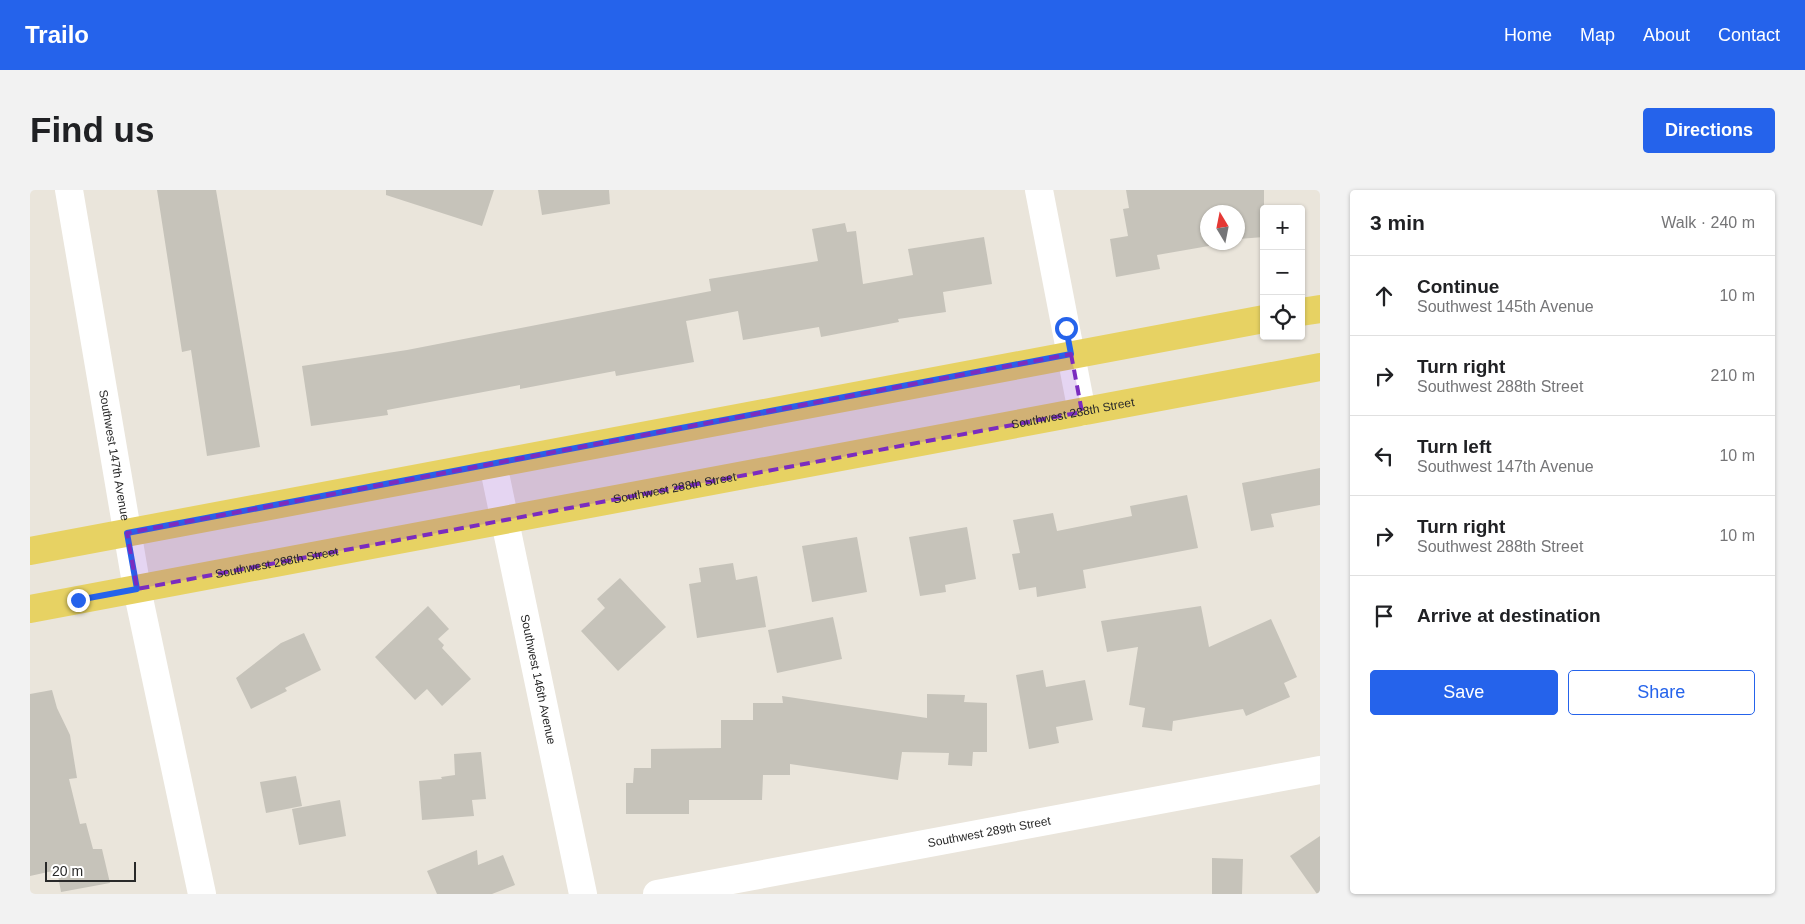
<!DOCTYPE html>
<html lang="en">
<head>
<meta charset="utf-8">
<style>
  body { margin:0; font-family:Arial,sans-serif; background:#f2f2f2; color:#202124 }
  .controls { position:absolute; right:15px; top:15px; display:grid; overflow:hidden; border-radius:5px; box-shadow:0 1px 4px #0004 }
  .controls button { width:45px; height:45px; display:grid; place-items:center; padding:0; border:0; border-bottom:1px solid #e0e0e0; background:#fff; color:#202124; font:25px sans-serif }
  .compass { position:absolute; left:1170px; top:15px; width:45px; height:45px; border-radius:50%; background:#fff; box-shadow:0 1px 4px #0004; rotate:350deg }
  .scale { position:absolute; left:15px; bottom:12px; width:91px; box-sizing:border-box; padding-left:5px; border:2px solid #292929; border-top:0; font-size:14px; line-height:18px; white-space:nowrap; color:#292929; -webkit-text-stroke:4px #fff; paint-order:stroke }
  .stop { position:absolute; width:15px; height:15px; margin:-11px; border:4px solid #2563eb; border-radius:50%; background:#fff }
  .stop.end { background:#2563eb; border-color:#fff; box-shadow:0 1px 5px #0008 }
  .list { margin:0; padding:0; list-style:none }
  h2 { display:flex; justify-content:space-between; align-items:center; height:65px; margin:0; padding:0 20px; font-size:21px }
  h2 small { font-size:16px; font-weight:400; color:#757577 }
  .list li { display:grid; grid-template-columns:32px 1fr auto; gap:15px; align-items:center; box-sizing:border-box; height:80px; padding:0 20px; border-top:1px solid #e0e0e0 }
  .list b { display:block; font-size:19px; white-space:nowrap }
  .list p { margin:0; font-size:16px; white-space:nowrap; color:#757577 }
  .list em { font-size:16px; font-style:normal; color:#757577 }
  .actions { display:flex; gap:10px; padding:15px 20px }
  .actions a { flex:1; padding:11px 0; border:1px solid #2563eb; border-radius:5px; text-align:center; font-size:18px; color:#2563eb }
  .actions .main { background:#2563eb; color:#fff }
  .icon { flex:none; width:28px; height:28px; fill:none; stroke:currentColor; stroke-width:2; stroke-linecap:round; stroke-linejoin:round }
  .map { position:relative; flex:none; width:1290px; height:704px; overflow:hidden; border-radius:5px }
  header { display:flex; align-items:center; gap:30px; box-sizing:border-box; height:70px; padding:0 25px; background:#2563eb; color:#fff }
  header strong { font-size:24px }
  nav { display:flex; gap:28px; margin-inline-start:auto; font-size:18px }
  .intro { display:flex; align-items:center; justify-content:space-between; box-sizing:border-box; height:120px; padding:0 30px }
  h1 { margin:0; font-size:35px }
  .button { padding:12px 22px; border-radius:5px; background:#2563eb; color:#fff; font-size:18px; font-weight:700 }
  main { display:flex; gap:30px; padding:0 30px }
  aside { flex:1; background:#fff; border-radius:5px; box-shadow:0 1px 4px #0004 }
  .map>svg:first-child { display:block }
  .building { fill:#c6c3ba }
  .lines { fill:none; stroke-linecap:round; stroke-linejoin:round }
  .minor { stroke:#fff; stroke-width:28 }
  .major { stroke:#e7d263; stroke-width:28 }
  .route { stroke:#2563eb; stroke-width:6 }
  .marked { fill:#7b2cbf; fill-opacity:0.2; stroke:#7b2cbf; stroke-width:4; stroke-dasharray:10 6; stroke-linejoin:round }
  .labels { text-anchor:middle; stroke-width:5; stroke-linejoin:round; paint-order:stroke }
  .street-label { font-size:12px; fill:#292929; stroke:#fff }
</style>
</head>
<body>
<header>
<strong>Trailo</strong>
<nav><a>Home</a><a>Map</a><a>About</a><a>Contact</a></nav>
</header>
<div class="intro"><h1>Find us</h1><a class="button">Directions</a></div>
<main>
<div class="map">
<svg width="1290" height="704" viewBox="0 0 1290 704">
  <rect width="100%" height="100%" fill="#eae5db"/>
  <g class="building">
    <path d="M 127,0 L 186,0 L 230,257 L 177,266 L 161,160 L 152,162 Z"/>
    <path d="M 356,0 L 464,0 L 452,36 L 356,5 Z"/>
    <path d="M 508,0 L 579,0 L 580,14 L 512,25 Z"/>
    <path d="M 1096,0 L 1234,0 L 1234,47 L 1208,49 L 1208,22 L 1178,22 L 1178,52 L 1196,53 L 1127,65 L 1130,79 L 1086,87 L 1080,49 L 1098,46 L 1093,19 L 1099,18 Z"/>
    <path d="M 815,33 L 817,42 L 826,41 L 833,94 L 883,85 L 878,59 L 954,47 L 962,94 L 913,102 L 916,122 L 868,129 L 869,132 L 791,147 L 789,137 L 713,150 L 708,121 L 656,131 L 664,172 L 586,186 L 585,181 L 490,199 L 490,195 L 357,220 L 358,225 L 281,236 L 272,176 L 377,160 L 681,101 L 679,89 L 788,71 L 782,39 Z"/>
    <path d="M 1290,278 L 1290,315 L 1241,324 L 1244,337 L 1221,341 L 1212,293 Z"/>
    <path d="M 1157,305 L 1168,358 L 1053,380 L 1056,398 L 1007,407 L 1006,397 L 989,400 L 982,364 L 990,363 L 983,330 L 1023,323 L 1027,341 L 1102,326 L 1100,316 Z"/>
    <path d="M 937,337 L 946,389 L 915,395 L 916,402 L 890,406 L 879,347 Z"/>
    <path d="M 827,347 L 837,402 L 782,412 L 772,356 Z"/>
    <path d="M 703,373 L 706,390 L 727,386 L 736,437 L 667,448 L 659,394 L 671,392 L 669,378 Z"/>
    <path d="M 590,388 L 636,437 L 588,481 L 551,441 L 575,418 L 567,409 Z"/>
    <path d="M 398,416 L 419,439 L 408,449 L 414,455 L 412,458 L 441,489 L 412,516 L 397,499 L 385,510 L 345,467 Z"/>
    <path d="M 1171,416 L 1179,457 L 1241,429 L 1267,487 L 1254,493 L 1260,507 L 1216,526 L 1213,519 L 1143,531 L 1142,541 L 1112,537 L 1115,518 L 1099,515 L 1108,457 L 1077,462 L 1071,431 Z"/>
    <path d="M 803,427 L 812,469 L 747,483 L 738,440 Z"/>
    <path d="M 274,443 L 291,480 L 255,498 L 257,501 L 221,519 L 206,488 L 251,453 Z"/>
    <path d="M 1013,480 L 1016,497 L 1055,490 L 1063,530 L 1026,537 L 1029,553 L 999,559 L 986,485 Z"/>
    <path d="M 22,500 L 27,518 L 40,545 L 47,588 L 39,589 L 50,634 L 56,633 L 63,659 L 72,659 L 80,693 L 31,702 L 27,680 L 0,686 L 0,504 Z"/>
    <path d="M 897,504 L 935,505 L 934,512 L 957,513 L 957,562 L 943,562 L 942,576 L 918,575 L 919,563 L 872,562 L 868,590 L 760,574 L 760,585 L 733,585 L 732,610 L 659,610 L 659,624 L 596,624 L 596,593 L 603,593 L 604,578 L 621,578 L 621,559 L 691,558 L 691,530 L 723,530 L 723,513 L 753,513 L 752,506 L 897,528 Z"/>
    <path d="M 451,562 L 456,609 L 442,610 L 444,626 L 392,630 L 389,591 L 412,589 L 411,587 L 425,585 L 424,564 Z"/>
    <path d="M 266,586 L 272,616 L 236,623 L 230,592 Z"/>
    <path d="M 310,610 L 316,646 L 269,655 L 262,619 Z"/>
    <path d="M 1290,646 L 1290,704 L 1287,704 L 1260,666 Z"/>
    <path d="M 447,660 L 448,675 L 473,665 L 485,695 L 462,704 L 407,704 L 397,681 Z"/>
    <path d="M 1182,668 L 1213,669 L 1212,704 L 1182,704 Z"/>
  </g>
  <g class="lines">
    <g class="minor">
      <path id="s1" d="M 39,0 L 107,399 L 172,704"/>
      <path d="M 1009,0 L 1052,222"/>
      <path id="s2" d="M 463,274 L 553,704"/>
      <path id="s3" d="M 627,704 L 1290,580"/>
    </g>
    <g class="major">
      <path d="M 1271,122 L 1290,119"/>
      <path d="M 0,361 L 1234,129"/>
      <path id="s4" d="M 0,419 L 1290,177"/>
    </g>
  </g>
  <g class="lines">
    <path class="route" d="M 48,410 L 107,399 L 97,343 L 1041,164 L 1036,138"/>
  </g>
  <path class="marked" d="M 1041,164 L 1052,222 L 107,399 L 97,343 Z"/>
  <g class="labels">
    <g class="street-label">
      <text dy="4" stroke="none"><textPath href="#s4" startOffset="1061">Southwest 288th Street</textPath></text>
      <text dy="4" stroke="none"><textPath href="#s1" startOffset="269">Southwest 147th Avenue</textPath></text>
      <text dy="4" stroke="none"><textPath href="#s4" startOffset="656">Southwest 288th Street</textPath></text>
      <text dy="4" stroke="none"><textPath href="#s4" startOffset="251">Southwest 288th Street</textPath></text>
      <text dy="4" stroke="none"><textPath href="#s2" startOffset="220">Southwest 146th Avenue</textPath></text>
      <text dy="4" stroke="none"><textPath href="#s3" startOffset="338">Southwest 289th Street</textPath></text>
    </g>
  </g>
</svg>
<div class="controls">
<button>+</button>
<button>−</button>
<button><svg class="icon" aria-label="locate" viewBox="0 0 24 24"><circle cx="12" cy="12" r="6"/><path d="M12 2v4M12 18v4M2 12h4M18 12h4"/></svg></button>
</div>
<svg class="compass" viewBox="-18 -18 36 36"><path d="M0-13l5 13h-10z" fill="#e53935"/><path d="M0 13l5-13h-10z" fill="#757577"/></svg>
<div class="scale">20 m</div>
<div class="stop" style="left:1036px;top:138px"></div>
<div class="stop end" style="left:48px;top:410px"></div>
</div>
<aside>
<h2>3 min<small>Walk · 240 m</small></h2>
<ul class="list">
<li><svg class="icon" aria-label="ahead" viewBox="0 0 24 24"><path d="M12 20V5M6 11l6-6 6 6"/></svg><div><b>Continue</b><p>Southwest 145th Avenue</p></div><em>10 m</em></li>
<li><svg class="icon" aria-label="right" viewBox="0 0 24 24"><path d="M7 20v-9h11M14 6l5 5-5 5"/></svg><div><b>Turn right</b><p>Southwest 288th Street</p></div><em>210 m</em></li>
<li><svg class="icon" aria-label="left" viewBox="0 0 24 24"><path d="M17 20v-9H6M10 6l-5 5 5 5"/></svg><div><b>Turn left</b><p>Southwest 147th Avenue</p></div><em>10 m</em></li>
<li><svg class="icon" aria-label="right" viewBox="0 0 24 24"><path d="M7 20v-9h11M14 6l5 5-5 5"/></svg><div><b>Turn right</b><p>Southwest 288th Street</p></div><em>10 m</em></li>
<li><svg class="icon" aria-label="arrive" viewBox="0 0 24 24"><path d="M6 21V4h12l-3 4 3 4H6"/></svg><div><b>Arrive at destination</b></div></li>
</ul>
<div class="actions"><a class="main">Save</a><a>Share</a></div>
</aside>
</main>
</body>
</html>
